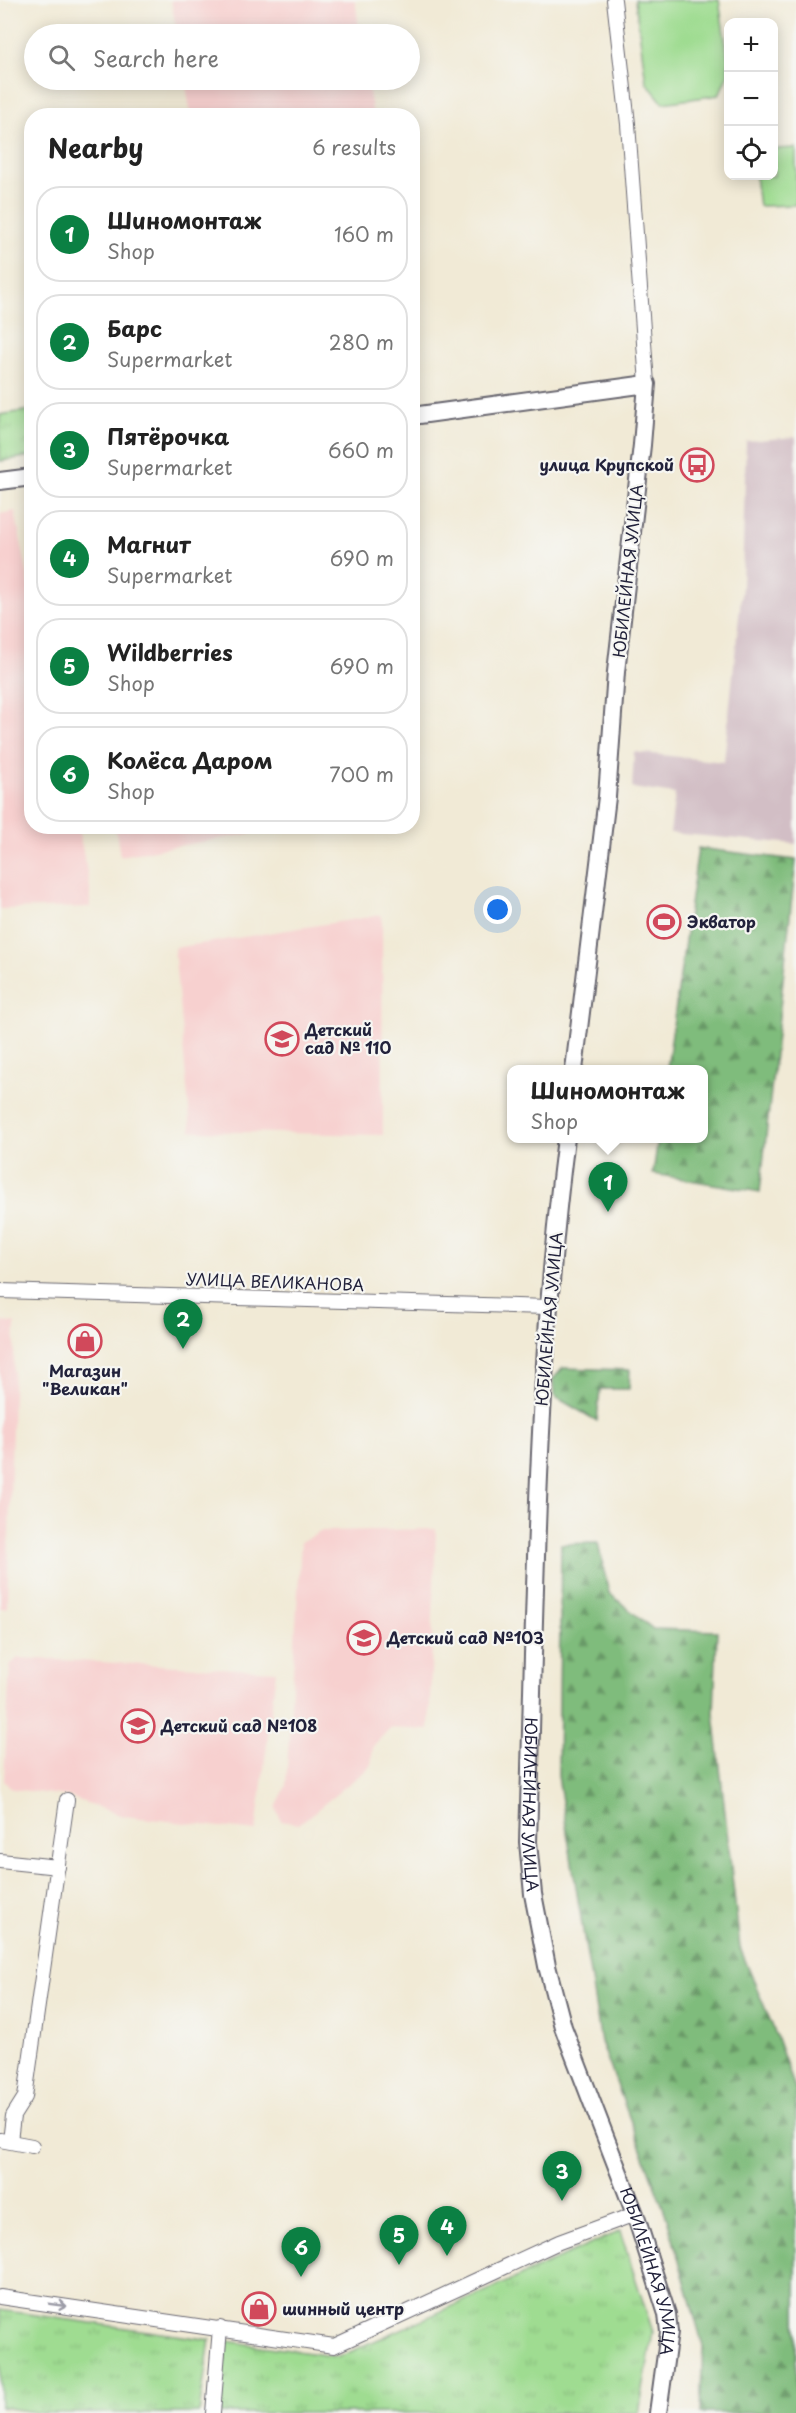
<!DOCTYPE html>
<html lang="en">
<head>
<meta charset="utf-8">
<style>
  body { margin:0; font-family:"Playpen Sans",sans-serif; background:#f2f2f2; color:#222 }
  .controls { position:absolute; right:18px; top:18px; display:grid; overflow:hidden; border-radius:12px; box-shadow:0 3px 15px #0003 }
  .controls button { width:54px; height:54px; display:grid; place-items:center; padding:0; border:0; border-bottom:2px solid #e0e0e0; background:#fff; color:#222; font:30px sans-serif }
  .you { position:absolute; left:498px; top:910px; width:21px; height:21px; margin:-15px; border:4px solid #fff; border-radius:50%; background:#1a73e8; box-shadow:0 0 0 9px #1a73e833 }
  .badge { display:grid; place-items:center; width:39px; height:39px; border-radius:50%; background:#0b8043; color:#fff; font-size:20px; font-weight:700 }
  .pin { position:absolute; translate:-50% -50px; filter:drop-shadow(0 2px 3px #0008) }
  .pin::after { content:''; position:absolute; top:32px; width:21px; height:18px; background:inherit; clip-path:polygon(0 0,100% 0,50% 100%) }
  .popup { position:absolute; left:507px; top:1065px; width:201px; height:78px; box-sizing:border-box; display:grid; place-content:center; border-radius:12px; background:#fff; filter:drop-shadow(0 2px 4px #0005); font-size:20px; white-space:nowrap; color:#767676 }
  .popup b { font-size:22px; color:#222 }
  .popup::after { content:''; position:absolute; left:50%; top:100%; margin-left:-12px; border:12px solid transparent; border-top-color:#fff }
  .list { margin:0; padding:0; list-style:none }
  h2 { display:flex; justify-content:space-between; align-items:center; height:78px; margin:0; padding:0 24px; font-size:26px }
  h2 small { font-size:20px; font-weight:400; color:#767676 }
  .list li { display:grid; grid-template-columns:39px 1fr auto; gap:18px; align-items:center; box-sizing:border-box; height:96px; margin:0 12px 12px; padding:0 12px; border:2px solid #e0e0e0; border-radius:24px }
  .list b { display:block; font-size:22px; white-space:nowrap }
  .list p { margin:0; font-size:20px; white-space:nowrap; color:#767676 }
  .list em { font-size:20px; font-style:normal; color:#767676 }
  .icon { flex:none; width:33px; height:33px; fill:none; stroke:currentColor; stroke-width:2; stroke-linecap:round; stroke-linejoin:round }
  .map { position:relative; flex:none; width:796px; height:2413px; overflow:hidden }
  .search { position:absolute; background:#fff; box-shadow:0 3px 15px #0003; left:24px; top:24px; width:396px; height:66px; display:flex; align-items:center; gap:15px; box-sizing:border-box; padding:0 21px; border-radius:33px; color:#767676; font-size:22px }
  .panel { position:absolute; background:#fff; box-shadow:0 3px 15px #0003; left:24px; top:108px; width:396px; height:726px; border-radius:24px }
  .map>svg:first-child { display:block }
  .built { fill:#f7d0cf }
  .industrial { fill:#d2bec5 }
  .grass { fill:url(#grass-tufts); stroke:#607f66; stroke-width:1.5 }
  .forest { fill:url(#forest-firs); stroke:#506f5b; stroke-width:1.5 }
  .pitch { fill:#9fdc91; stroke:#607f66; stroke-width:1.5 }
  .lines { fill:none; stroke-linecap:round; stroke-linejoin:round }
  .minor-casing { stroke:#6a6871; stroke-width:16 }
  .tertiary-casing { stroke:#6a6871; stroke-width:20 }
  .minor { stroke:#fff; stroke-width:14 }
  .tertiary { stroke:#fff; stroke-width:16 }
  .oneway { stroke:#9c9ca7 }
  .labels { text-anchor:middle; stroke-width:4.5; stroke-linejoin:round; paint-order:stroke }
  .poi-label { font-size:16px; font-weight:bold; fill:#22223b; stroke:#f6f6f2; text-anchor:start }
  .street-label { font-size:16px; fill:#22223b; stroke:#f6f6f2 }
</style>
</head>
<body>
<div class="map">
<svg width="796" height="2413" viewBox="0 0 796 2413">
  <defs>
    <pattern id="grass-tufts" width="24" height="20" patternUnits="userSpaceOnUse" patternTransform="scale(1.5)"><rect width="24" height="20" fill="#9fdc91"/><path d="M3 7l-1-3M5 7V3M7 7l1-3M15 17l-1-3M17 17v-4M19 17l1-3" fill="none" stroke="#89bc7e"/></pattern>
    <pattern id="forest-firs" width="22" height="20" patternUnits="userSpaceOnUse" patternTransform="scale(1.5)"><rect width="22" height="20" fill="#7fbc7b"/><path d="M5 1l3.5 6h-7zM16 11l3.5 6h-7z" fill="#689866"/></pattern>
  </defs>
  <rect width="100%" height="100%" fill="#f6f6f2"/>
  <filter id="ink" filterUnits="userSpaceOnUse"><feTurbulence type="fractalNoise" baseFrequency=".0167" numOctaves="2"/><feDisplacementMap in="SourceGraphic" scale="12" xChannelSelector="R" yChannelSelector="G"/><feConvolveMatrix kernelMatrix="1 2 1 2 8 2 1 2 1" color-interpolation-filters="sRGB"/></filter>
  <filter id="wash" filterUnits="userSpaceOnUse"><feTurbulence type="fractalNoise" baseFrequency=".008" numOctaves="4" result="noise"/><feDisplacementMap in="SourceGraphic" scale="24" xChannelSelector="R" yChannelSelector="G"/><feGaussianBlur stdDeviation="1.35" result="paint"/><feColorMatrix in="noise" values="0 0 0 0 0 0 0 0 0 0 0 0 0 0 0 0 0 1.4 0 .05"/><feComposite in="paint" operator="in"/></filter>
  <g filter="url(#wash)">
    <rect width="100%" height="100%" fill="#f1ead6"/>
    <g class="built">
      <path d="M 171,0 L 355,0 L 360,34 L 177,34 Z"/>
      <path d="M 185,80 L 367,80 L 373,115 L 191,115 Z"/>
      <path d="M 15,511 L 31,592 L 32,826 L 78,827 L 90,887 L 90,907 L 0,909 L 0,514 Z"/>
      <path d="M 115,826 L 287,826 L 287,827 L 120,856 Z"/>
      <path d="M 382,915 L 383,1135 L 191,1131 L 174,948 Z"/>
      <path d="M 0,1322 L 15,1323 L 7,1608 L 0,1608 Z"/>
      <path d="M 436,1529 L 429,1730 L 390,1728 L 373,1746 L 371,1766 L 299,1824 L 281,1821 L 276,1808 L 286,1786 L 301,1542 L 322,1531 Z"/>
      <path d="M 18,1658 L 276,1671 L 256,1831 L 123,1816 L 67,1796 L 13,1789 L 4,1781 L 10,1665 Z"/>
    </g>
    <path class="industrial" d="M 796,437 L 796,844 L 670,833 L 675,794 L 632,788 L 634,752 L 724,762 L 742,587 L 746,441 Z"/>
    <g class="grass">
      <path d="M 31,410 L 31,456 L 0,461 L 0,415 Z"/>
      <path d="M 620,2231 L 653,2332 L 639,2413 L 218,2413 L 227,2341 L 339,2357 Z"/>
      <path d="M 0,2310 L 210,2340 L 199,2413 L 42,2413 L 0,2407 Z"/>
    </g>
    <g class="forest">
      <path d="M 698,848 L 796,860 L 760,1192 L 653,1174 L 658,1139 L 704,1138 L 704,1070 L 667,1069 Z"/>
      <path d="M 563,1368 L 630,1370 L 629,1389 L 600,1389 L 597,1421 L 554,1396 L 553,1379 Z"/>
      <path d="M 598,1543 L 609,1593 L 653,1629 L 717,1631 L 714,1713 L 740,1948 L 773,2027 L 796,2091 L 796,2413 L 700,2413 L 703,2346 L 667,2218 L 601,2042 L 558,1776 L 561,1544 Z"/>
    </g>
    <g class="pitch">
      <path d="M 635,0 L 719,0 L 728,60 L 728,74 L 719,95 L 663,103 L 646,82 Z"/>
      <path d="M 796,148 L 796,205 L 759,206 L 755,176 L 774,176 L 774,149 Z"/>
    </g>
  </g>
  <g filter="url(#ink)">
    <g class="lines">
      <defs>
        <g id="minor">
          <path d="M 614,0 L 628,124 L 647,384"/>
          <path d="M 0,1291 L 548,1307"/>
          <path d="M 0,1861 L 58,1867"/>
          <path d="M 0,2140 L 32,2146"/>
          <path d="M 10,2141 L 13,2116 L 25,2097 L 67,1800"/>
          <path d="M 0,2297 L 334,2346 L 559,2242 L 635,2214"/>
          <path d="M 213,2413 L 220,2328"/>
        </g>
        <g id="tertiary">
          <path d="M 412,416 L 647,384 L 642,445 L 616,672 L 607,797 L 574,1070"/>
          <path d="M 0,481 L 32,477"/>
          <path id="s1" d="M 566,1138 C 536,1372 535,1607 528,1842 L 533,1894 L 547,1966 L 563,2027 L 635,2214 L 667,2314 L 669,2332 L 658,2413"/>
        </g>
      </defs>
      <use href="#minor" class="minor-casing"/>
      <use href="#tertiary" class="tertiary-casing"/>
      <use href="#minor" class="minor"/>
      <use href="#tertiary" class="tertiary"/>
    </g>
    <defs><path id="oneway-shaft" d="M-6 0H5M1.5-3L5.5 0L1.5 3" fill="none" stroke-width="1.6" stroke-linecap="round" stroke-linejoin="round" transform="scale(1.5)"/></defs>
    <use class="oneway" href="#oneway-shaft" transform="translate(58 2305) rotate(8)"/>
  </g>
  <defs>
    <symbol id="bus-ring" viewBox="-11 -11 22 22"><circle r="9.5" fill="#f6f6f2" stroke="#d1495b" stroke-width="1.5"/><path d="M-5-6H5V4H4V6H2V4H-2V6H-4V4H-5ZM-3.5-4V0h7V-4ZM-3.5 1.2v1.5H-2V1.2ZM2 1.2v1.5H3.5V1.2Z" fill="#d1495b"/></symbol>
    <symbol id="stadium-ring" viewBox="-11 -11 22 22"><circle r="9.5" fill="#f6f6f2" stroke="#d1495b" stroke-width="1.5"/><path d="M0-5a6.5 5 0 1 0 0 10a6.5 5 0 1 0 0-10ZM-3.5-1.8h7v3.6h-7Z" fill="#d1495b"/></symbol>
    <symbol id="school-ring" viewBox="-11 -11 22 22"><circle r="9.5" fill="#f6f6f2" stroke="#d1495b" stroke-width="1.5"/><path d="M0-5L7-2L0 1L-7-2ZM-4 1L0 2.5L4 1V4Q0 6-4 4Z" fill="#d1495b"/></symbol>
    <symbol id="shop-ring" viewBox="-11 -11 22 22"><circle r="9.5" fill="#f6f6f2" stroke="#d1495b" stroke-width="1.5"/><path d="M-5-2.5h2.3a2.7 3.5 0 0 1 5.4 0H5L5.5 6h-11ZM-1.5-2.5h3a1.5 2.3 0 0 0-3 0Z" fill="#d1495b"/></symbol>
  </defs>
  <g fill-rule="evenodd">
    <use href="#bus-ring" x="678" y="446" width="38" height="38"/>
    <use href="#stadium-ring" x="645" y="903" width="38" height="38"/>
    <use href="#school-ring" x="263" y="1020" width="38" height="38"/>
    <use href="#shop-ring" x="66" y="1322" width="38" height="38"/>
    <use href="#school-ring" x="345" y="1619" width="38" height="38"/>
    <use href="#school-ring" x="119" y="1707" width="38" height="38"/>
    <use href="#shop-ring" x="240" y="2290" width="38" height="38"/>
  </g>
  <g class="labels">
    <g class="poi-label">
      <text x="674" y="471" text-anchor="end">улица Крупской</text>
      <text x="687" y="928">Экватор</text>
      <text x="305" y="1036">Детский<tspan x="305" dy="18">сад № 110</tspan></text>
      <text x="85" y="1377" text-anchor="middle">Магазин<tspan x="85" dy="18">"Великан"</tspan></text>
      <text x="387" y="1644">Детский сад №103</text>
      <text x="161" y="1732">Детский сад №108</text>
      <text x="282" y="2315">шинный центр</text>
    </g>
    <g class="street-label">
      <text transform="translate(628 571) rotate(-84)" y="6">ЮБИЛЕЙНАЯ УЛИЦА</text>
      <text transform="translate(275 1282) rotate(2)" y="6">УЛИЦА ВЕЛИКАНОВА</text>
      <text transform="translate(549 1319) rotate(-85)" y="6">ЮБИЛЕЙНАЯ УЛИЦА</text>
      <text dy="6" stroke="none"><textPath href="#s1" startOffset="668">ЮБИЛЕЙНАЯ УЛИЦА</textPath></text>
      <text dy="6" stroke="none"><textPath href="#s1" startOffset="1154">ЮБИЛЕЙНАЯ УЛИЦА</textPath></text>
    </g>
  </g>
</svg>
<div class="controls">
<button>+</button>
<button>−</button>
<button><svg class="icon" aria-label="locate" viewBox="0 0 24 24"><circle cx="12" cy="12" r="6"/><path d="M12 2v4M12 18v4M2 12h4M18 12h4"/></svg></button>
</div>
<div class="you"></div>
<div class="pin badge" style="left:608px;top:1212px">1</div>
<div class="popup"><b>Шиномонтаж</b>Shop</div>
<div class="pin badge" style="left:183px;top:1349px">2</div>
<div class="pin badge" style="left:562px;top:2201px">3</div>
<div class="pin badge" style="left:447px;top:2256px">4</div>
<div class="pin badge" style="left:399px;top:2265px">5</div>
<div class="pin badge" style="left:301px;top:2277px">6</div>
<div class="search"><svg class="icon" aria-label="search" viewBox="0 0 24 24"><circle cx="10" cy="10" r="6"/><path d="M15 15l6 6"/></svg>Search here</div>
<section class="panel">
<h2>Nearby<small>6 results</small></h2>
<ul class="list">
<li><span class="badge">1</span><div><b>Шиномонтаж</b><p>Shop</p></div><em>160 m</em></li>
<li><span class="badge">2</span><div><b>Барс</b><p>Supermarket</p></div><em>280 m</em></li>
<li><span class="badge">3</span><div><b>Пятёрочка</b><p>Supermarket</p></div><em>660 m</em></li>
<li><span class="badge">4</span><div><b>Магнит</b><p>Supermarket</p></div><em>690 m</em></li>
<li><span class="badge">5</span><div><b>Wildberries</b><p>Shop</p></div><em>690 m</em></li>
<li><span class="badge">6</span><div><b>Колёса Даром</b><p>Shop</p></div><em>700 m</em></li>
</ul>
</section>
</div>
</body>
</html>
